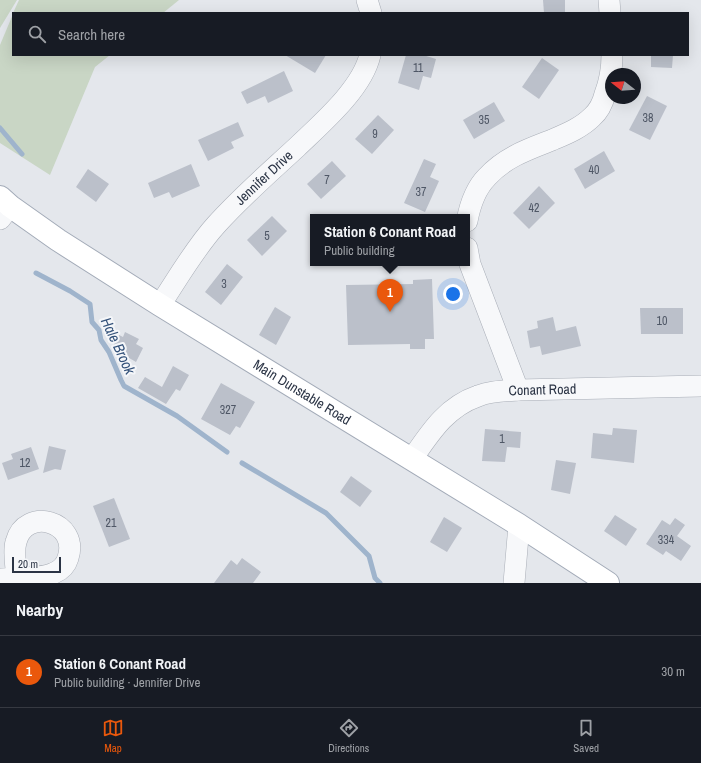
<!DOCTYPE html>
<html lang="en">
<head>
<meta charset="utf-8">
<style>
  body { margin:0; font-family:"Archivo Narrow",sans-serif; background:#20242c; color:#f1f3f6 }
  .compass { position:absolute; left:605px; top:68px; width:36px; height:36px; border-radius:50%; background:#171b24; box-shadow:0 4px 16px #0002; rotate:287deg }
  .scale { position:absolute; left:12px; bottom:10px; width:49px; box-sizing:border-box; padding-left:4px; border:2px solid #2b3445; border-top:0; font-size:11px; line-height:14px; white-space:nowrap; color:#2b3445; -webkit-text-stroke:3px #f4f6f9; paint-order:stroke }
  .you { position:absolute; left:453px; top:294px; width:14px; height:14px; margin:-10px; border:3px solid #fff; border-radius:50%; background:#1a73e8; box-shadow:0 0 0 6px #1a73e833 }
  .badge { display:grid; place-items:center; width:26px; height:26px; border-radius:50%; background:#ea580c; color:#fff; font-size:13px; font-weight:700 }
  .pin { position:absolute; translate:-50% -33px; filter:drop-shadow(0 1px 2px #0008) }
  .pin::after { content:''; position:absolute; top:21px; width:14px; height:12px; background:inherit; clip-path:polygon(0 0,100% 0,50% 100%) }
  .popup { position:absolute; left:310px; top:214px; width:160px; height:52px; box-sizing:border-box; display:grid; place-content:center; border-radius:0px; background:#171b24; filter:drop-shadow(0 1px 3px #0005); font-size:13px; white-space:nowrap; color:#9ea1a6 }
  .popup b { font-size:15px; color:#f1f3f6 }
  .popup::after { content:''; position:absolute; left:50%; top:100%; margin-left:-8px; border:8px solid transparent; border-top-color:#171b24 }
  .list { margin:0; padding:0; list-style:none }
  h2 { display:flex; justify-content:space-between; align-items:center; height:52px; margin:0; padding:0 16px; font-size:17px }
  h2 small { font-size:13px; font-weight:400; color:#9ea1a6 }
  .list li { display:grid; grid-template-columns:26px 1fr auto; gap:12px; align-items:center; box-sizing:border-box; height:72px; padding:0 16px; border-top:1px solid #363941 }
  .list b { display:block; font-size:15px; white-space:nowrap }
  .list p { margin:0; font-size:13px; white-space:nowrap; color:#9ea1a6 }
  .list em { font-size:13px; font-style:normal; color:#9ea1a6 }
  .icon { flex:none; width:22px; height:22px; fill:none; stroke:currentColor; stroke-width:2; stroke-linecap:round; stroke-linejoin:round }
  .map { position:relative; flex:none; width:701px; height:583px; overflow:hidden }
  .search { position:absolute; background:#171b24; box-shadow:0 4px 16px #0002; left:12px; right:12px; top:12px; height:44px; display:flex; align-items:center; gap:10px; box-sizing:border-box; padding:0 14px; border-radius:0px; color:#9ea1a6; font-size:15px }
  .sheet { height:124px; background:#171b24 }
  nav { display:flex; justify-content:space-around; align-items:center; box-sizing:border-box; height:56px; border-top:1px solid #363941; background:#171b24; font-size:11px; color:#9ea1a6 }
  nav a { display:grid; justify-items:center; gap:2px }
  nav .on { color:#ea580c }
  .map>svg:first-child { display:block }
  .green { fill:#c9d6c5 }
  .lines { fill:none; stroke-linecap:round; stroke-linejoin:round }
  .stream { stroke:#9fb4cc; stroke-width:5 }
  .building { fill:#bbc0ca }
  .minor-casing { stroke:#a9aeb7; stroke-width:22 }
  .major-casing { stroke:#a3abb8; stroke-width:24 }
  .minor { stroke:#f7f8fa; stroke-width:21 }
  .major { stroke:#fff; stroke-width:22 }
  .labels { text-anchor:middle; stroke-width:4; stroke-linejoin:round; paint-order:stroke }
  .number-label { font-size:12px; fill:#4f5766 }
  .street-label { font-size:14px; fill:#2b3445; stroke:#f4f6f9 }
  .water-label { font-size:15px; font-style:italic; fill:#34527a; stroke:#f4f6f9 }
</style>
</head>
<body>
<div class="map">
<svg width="701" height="583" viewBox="0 0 701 583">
  <rect width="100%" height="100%" fill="#e4e7ec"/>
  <g class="green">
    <path d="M 0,0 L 17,0 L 0,28 Z"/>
    <path d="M 19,0 L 179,0 L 163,13 L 13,13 Z"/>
    <path d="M 13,14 L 13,55 L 110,55 L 95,67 L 50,175 L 0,143 L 0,45 Z"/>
  </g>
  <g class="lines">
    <g class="stream">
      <path d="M 0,128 L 22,154"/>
      <path d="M 36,273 L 70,291 L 90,304 L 92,322 L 99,330 L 101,340 L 109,352 L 121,380 L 124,386 L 177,416 L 227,452"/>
      <path d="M 242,463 L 326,513 L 369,556 L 375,578 L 380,583"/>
    </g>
  </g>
  <g class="building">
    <path d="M 543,0 L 565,0 L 565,13 L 544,13 Z"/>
    <path d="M 285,55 L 326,55 L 315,73 Z"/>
    <path d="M 406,55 L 423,55 L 436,59 L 431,78 L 423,76 L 419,90 L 398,83 Z"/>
    <path d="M 651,55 L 673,55 L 672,68 L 651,67 Z"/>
    <path d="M 542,58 L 559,70 L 539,99 L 522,87 Z"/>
    <path d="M 284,71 L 293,91 L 268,103 L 265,96 L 247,104 L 241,92 Z"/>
    <path d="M 647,96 L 667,106 L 650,140 L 629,130 Z"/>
    <path d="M 494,102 L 505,121 L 474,139 L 463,120 Z"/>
    <path d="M 378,115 L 394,130 L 372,154 L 355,139 Z"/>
    <path d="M 238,122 L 244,136 L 231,142 L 234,148 L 208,161 L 198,140 Z"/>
    <path d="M 604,151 L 615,171 L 585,189 L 574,169 Z"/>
    <path d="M 424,159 L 436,164 L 430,177 L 439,181 L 425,212 L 404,203 Z"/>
    <path d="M 332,161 L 346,176 L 321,199 L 307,184 Z"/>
    <path d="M 191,164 L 200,186 L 172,198 L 169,192 L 154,198 L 148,183 Z"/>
    <path d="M 88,169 L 109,184 L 96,202 L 76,187 Z"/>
    <path d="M 539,186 L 555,203 L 529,229 L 513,213 Z"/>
    <path d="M 272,216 L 287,231 L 262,256 L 247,240 Z"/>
    <path d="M 227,264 L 243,277 L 221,305 L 205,292 Z"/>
    <path d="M 432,279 L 434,339 L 425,339 L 425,349 L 410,349 L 410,344 L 348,345 L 346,285 L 413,284 L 413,280 Z"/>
    <path d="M 275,307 L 291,317 L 276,345 L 259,335 Z"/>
    <path d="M 640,308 L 683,308 L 683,334 L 641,334 Z"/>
    <path d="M 553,317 L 556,331 L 576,326 L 581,346 L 542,355 L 540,346 L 530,348 L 527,331 L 538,328 L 537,321 Z"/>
    <path d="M 125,332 L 139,339 L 136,344 L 143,348 L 136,362 L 112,348 L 119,335 L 123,337 Z"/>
    <path d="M 173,366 L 189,375 L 180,391 L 176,389 L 166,404 L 138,388 L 145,377 L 162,387 Z"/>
    <path d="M 221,383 L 255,402 L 240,428 L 236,426 L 230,435 L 201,419 Z"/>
    <path d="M 613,428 L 637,430 L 634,463 L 591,458 L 593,433 L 612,435 Z"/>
    <path d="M 485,429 L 521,432 L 520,448 L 507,447 L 505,462 L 482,461 Z"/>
    <path d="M 49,446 L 66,450 L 61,470 L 55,469 L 43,473 Z"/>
    <path d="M 31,447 L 39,469 L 8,480 L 2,463 L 13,459 L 11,454 Z"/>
    <path d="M 556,460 L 576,463 L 570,494 L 551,490 Z"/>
    <path d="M 351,476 L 372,491 L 360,507 L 340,492 Z"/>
    <path d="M 114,498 L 130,539 L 109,547 L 93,506 Z"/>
    <path d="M 615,515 L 637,529 L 626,546 L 604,531 Z"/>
    <path d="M 444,517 L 462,528 L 447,552 L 430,542 Z"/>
    <path d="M 675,518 L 685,525 L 677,536 L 691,546 L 681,561 L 666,551 L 663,555 L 646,544 L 662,520 L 670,525 Z"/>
    <path d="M 242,558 L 261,572 L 253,583 L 214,583 L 231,560 L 237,565 Z"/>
  </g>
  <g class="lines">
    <defs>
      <g id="minor">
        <path d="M 367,0 L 371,13"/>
        <path d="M 609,0 L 610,13"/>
        <path d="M 0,219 L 10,206"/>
        <path d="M 467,221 C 470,205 476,188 487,177 C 505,157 529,149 552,140 C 566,134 581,128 592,117 C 599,111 603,102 605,94 C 610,81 612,68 612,55"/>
        <path d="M 467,248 L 470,264 L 518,390"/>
        <path id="s1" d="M 160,305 C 178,278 195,248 216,225 C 241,197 270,172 297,147 C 322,123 362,89 370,55"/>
        <path id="s2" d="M 412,459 C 430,433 446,407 478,396 C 490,391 504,391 518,390 L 701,386"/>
        <path d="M 0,579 C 14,578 43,579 54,573 C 61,570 66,565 68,558 C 80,521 25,506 16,542 C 13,552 16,567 17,578"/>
        <path d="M 514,583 L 519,525"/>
      </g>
      <g id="major">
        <path id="s3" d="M 0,197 L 10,206 L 58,240 L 160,305 L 519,525 L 608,583"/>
      </g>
    </defs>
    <use href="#minor" class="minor-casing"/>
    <use href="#major" class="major-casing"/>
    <use href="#minor" class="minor"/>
    <use href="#major" class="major"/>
  </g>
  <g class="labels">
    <g class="number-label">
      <text x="418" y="72">11</text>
      <text x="648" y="122">38</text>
      <text x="484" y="124">35</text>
      <text x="375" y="138">9</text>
      <text x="594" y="174">40</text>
      <text x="327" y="184">7</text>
      <text x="421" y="196">37</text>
      <text x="534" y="212">42</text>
      <text x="267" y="240">5</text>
      <text x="224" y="288">3</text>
      <text x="662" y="325">10</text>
      <text x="228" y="414">327</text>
      <text x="502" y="443">1</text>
      <text x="25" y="467">12</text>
      <text x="111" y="527">21</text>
      <text x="666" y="544">334</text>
    </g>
    <g class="street-label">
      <text dy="5" stroke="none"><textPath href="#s1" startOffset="165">Jennifer Drive</textPath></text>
      <text dy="5" stroke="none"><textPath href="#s2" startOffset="158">Conant Road</textPath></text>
      <text dy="5" stroke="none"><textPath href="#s3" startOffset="360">Main Dunstable Road</textPath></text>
    </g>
    <g class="water-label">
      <text transform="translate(118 346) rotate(65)" y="5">Hale Brook</text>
    </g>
  </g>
</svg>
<svg class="compass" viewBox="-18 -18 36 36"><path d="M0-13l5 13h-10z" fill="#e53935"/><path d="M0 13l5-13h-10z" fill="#9ea1a6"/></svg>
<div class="scale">20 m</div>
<div class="you"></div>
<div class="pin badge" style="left:390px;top:312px">1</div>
<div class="popup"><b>Station 6 Conant Road</b>Public building</div>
<div class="search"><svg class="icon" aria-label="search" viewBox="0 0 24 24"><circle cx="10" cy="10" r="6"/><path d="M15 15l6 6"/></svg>Search here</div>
</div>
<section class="sheet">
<h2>Nearby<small></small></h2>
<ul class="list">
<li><span class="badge">1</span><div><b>Station 6 Conant Road</b><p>Public building · Jennifer Drive</p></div><em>30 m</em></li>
</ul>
</section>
<nav>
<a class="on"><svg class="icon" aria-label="map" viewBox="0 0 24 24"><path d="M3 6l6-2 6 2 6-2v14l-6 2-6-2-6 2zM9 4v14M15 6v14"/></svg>Map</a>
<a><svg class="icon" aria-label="directions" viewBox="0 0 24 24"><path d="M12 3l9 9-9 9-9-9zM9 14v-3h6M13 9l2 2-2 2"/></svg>Directions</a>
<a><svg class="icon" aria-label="saved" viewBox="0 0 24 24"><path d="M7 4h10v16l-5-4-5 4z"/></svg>Saved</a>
</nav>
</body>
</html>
